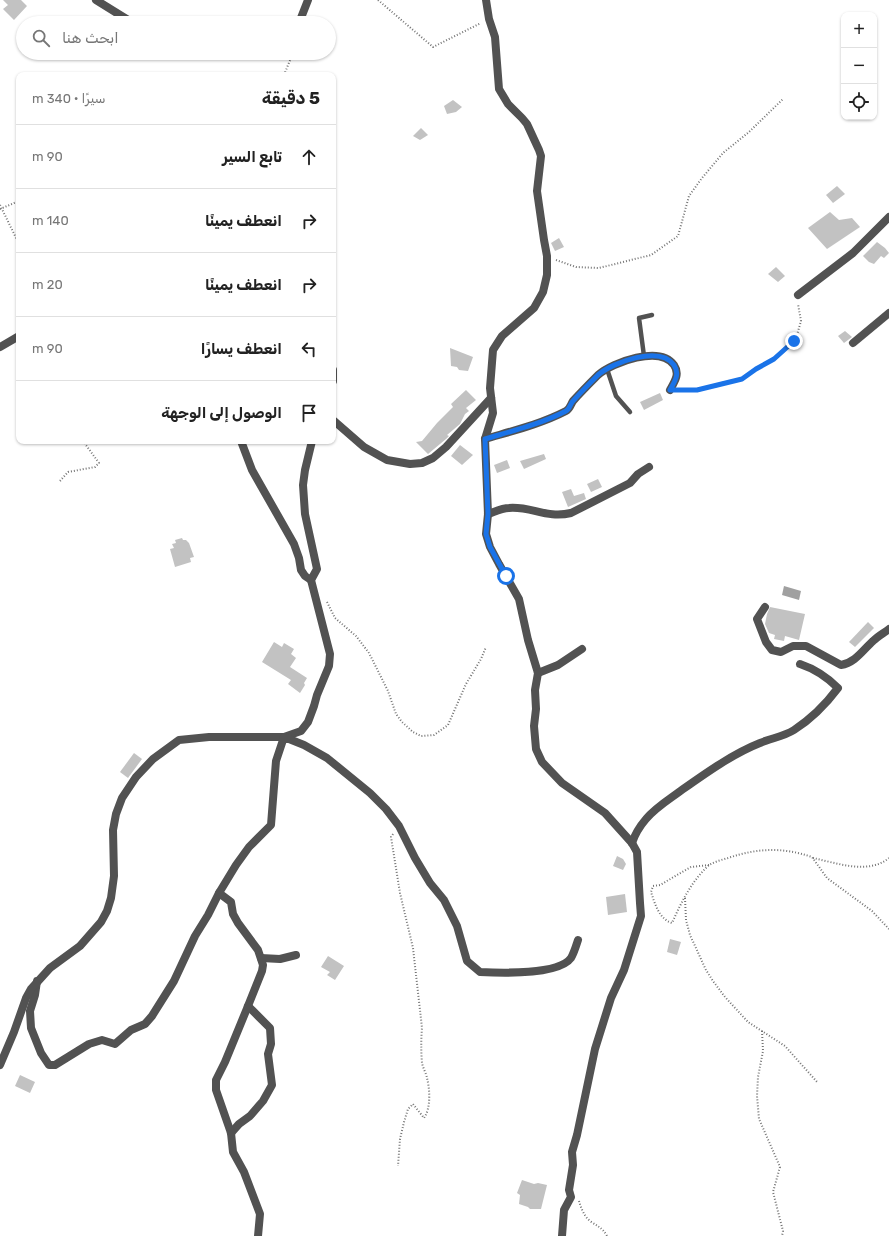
<!DOCTYPE html>
<html lang="ar">
<head>
<meta charset="utf-8">
<style>
  body { margin:0; font-family:Rubik,"Noto Naskh Arabic",sans-serif; background:#f2f2f2; color:#222; direction:rtl }
  .controls { position:absolute; right:12px; top:12px; display:grid; overflow:hidden; border-radius:8px; box-shadow:0 1px 3px #0004 }
  .controls button { width:36px; height:36px; display:grid; place-items:center; padding:0; border:0; border-bottom:1px solid #e0e0e0; background:#fff; color:#222; font:20px sans-serif }
  .stop { position:absolute; width:12px; height:12px; margin:-9px; border:3px solid #1a73e8; border-radius:50%; background:#fff }
  .stop.end { background:#1a73e8; border-color:#fff; box-shadow:0 1px 4px #0008 }
  .list { margin:0; padding:0; list-style:none }
  h2 { display:flex; justify-content:space-between; align-items:center; height:52px; margin:0; padding:0 16px; font-size:17px }
  h2 small { font-size:13px; font-weight:400; color:#767676 }
  .list li { display:grid; grid-template-columns:26px 1fr auto; gap:12px; align-items:center; box-sizing:border-box; height:64px; padding:0 16px; border-top:1px solid #e0e0e0 }
  .list b { display:block; font-size:15px; white-space:nowrap }
  .list em { font-size:13px; font-style:normal; color:#767676 }
  .icon { flex:none; width:22px; height:22px; fill:none; stroke:currentColor; stroke-width:2; stroke-linecap:round; stroke-linejoin:round }
  .map { position:relative; flex:none; width:889px; height:1236px; overflow:hidden; direction:ltr }
  .search { position:absolute; background:#fff; box-shadow:0 1px 3px #0004; left:16px; top:16px; width:320px; height:44px; display:flex; align-items:center; gap:10px; box-sizing:border-box; padding:0 14px; border-radius:22px; color:#767676; font-size:15px }
  .panel { position:absolute; background:#fff; box-shadow:0 1px 3px #0004; left:16px; top:72px; width:320px; height:372px; border-radius:8px; direction:rtl }
  .map>svg:first-child { display:block }
  .water { fill:#a0a0a0 }
  .building { fill:#c2c2c2 }
  .lines { fill:none; stroke-linecap:round; stroke-linejoin:round }
  .path { stroke:#747474; stroke-width:2; stroke-dasharray:1 2; stroke-linecap:butt }
  .lane { stroke:#525252; stroke-width:4.5 }
  .street { stroke:#525252; stroke-width:8 }
  .route { stroke:#1a73e8; stroke-width:5 }
</style>
</head>
<body>
<div class="map">
<svg width="889" height="1236" viewBox="0 0 889 1236">
  <rect width="100%" height="100%" fill="#fff"/>
  <path class="water" d="M 784,586 L 801,591 L 799,600 L 782,595 Z"/>
  <g class="building">
    <path d="M 3,0 L 21,0 L 27,6 L 14,20 L 3,9 L 8,5 Z"/>
    <path d="M 453,100 L 462,107 L 456,112 L 447,114 L 444,106 Z"/>
    <path d="M 421,128 L 428,135 L 420,140 L 413,136 Z"/>
    <path d="M 837,186 L 845,194 L 833,203 L 826,195 Z"/>
    <path d="M 830,212 L 839,220 L 852,218 L 860,227 L 827,249 L 808,228 Z"/>
    <path d="M 559,238 L 564,247 L 555,251 L 551,243 Z"/>
    <path d="M 877,242 L 885,248 L 889,253 L 884,258 L 881,256 L 874,264 L 869,262 L 863,256 Z"/>
    <path d="M 776,267 L 785,276 L 778,282 L 768,274 Z"/>
    <path d="M 845,331 L 852,337 L 844,343 L 838,336 Z"/>
    <path d="M 450,348 L 473,357 L 468,371 L 459,370 L 457,367 L 451,366 Z"/>
    <path d="M 466,390 L 476,400 L 466,408 L 469,411 L 465,414 L 460,424 L 447,435 L 449,436 L 446,439 L 428,454 L 416,442 L 422,441 L 437,423 L 453,407 L 451,404 Z"/>
    <path d="M 660,393 L 663,400 L 644,410 L 640,402 Z"/>
    <path d="M 460,445 L 473,455 L 462,465 L 451,456 Z"/>
    <path d="M 544,454 L 546,459 L 524,469 L 520,461 Z"/>
    <path d="M 507,460 L 510,468 L 497,473 L 494,465 Z"/>
    <path d="M 598,479 L 602,487 L 591,492 L 587,484 Z"/>
    <path d="M 571,489 L 574,496 L 584,493 L 586,499 L 568,507 L 562,492 Z"/>
    <path d="M 182,538 L 183,540 L 186,540 L 189,543 L 194,557 L 190,558 L 191,562 L 175,567 L 170,549 L 174,548 L 172,544 L 176,543 L 175,540 Z"/>
    <path d="M 770,607 L 805,614 L 799,640 L 785,636 L 784,641 L 774,639 L 775,635 L 769,633 L 765,624 L 767,614 Z"/>
    <path d="M 868,622 L 874,628 L 855,647 L 849,642 Z"/>
    <path d="M 274,642 L 282,647 L 284,643 L 294,649 L 291,654 L 296,658 L 290,667 L 307,678 L 304,683 L 305,685 L 300,693 L 288,684 L 291,680 L 262,662 Z"/>
    <path d="M 134,753 L 142,759 L 128,778 L 120,772 Z"/>
    <path d="M 617,856 L 623,859 L 626,864 L 623,870 L 613,866 Z"/>
    <path d="M 625,894 L 627,912 L 608,915 L 606,897 Z"/>
    <path d="M 670,939 L 681,942 L 677,955 L 667,952 Z"/>
    <path d="M 328,956 L 344,966 L 335,980 L 327,975 L 330,972 L 321,967 Z"/>
    <path d="M 20,1075 L 35,1082 L 30,1093 L 15,1086 Z"/>
    <path d="M 522,1180 L 534,1184 L 538,1183 L 547,1185 L 541,1209 L 530,1209 L 528,1207 L 519,1204 L 520,1195 L 517,1193 Z"/>
  </g>
  <g class="lines">
    <g class="path">
      <path d="M 378,0 L 433,47 L 481,23"/>
      <path d="M 284,75 L 293,53"/>
      <path d="M 0,205 L 19,244"/>
      <path d="M 0,209 L 19,201"/>
      <path d="M 556,260 L 576,267 L 599,268 L 651,255 L 678,236 L 689,196 L 702,178 L 723,153 L 749,132 L 783,99"/>
      <path d="M 17,347 L 19,352"/>
      <path d="M 679,390 L 697,390 L 732,382 L 742,379 L 756,369 L 774,359 L 789,346 L 797,335 L 801,321 L 798,304"/>
      <path d="M 60,481 L 68,472 L 95,467 L 99,463 L 83,441"/>
      <path d="M 327,602 L 335,618 L 356,636 L 369,653 L 388,691 L 396,714 L 402,722 L 413,732 L 421,736 L 434,735 L 448,725 L 466,684 L 481,659 L 486,647"/>
      <path d="M 393,834 L 391,837 L 400,893 L 413,948 L 422,1028 C 421,1040 421,1051 422,1063 C 423,1068 426,1073 427,1078 C 430,1090 431,1108 424,1118 L 413,1104 L 408,1109 L 404,1122 L 400,1139 L 398,1166"/>
      <path d="M 813,858 C 837,863 868,875 889,858"/>
      <path d="M 709,865 L 691,867 L 660,885 L 653,886 L 651,892 C 655,904 659,919 672,923 C 681,903 691,882 708,866 C 713,862 721,860 728,858 C 758,848 782,847 812,857 L 827,878 L 872,911 L 889,929"/>
      <path d="M 685,898 L 686,920 L 690,935 L 706,970 L 713,981 L 725,997 L 748,1022 L 785,1046 L 818,1083"/>
      <path d="M 762,1031 L 763,1051 L 758,1077 L 757,1096 L 759,1119 L 780,1167 L 773,1192 L 783,1231 L 782,1236"/>
      <path d="M 579,1201 C 581,1208 584,1216 590,1221 C 597,1226 603,1228 607,1236"/>
    </g>
    <g class="lane">
      <path d="M 644,356 L 639,318 L 652,315"/>
      <path d="M 607,369 L 616,396 L 630,412"/>
    </g>
    <g class="street">
      <path d="M 96,0 L 133,23"/>
      <path d="M 486,0 L 489,19 L 495,37 L 499,89 L 508,104 L 522,118 L 527,124 L 539,150 L 541,156 L 537,191 L 544,240 L 547,256 L 547,275 L 543,292 L 534,308 L 502,336 L 493,350 L 490,388 L 493,413 L 485,439 L 488,514 L 486,534 L 490,547 L 499,564 L 519,599 L 528,640 L 538,673 L 535,690 L 536,709 L 534,726 L 536,749 L 542,762 L 562,783 L 605,813 L 632,843 L 637,852 L 640,903 L 641,916 L 624,970 L 611,998 L 595,1049 L 577,1135 L 572,1152 L 573,1165 L 569,1190 L 571,1197 L 564,1210 L 562,1236"/>
      <path d="M 299,23 L 308,0"/>
      <path d="M 798,295 L 853,253 L 889,217"/>
      <path d="M 853,343 L 889,313"/>
      <path d="M 0,347 L 19,336"/>
      <path d="M 333,370 L 333,381"/>
      <path d="M 333,420 L 364,447 L 387,460 L 410,464 L 422,463 L 433,458 L 446,447 L 491,398"/>
      <path d="M 485,439 C 512,431 541,424 566,411 C 570,409 571,404 573,401 C 581,392 590,383 598,375 C 613,362 660,345 674,365 C 680,374 675,381 670,390"/>
      <path d="M 241,441 L 252,470 L 294,544 L 299,558 L 301,570 L 305,576 L 311,580"/>
      <path d="M 488,514 C 494,512 502,508 509,508 C 531,506 547,519 571,513 L 630,483 L 638,474 L 649,467"/>
      <path d="M 765,607 L 757,619 L 766,642 L 772,650 L 781,652 L 793,646 L 806,646 L 841,665 C 855,663 863,650 873,641 C 878,636 884,633 889,629"/>
      <path d="M 538,673 L 558,665 L 582,649"/>
      <path d="M 632,843 C 635,834 640,826 646,819 C 655,808 668,800 679,792 C 703,775 732,754 760,743 C 771,738 783,737 794,730 C 811,719 826,704 838,688 C 827,677 815,669 800,664"/>
      <path d="M 261,958 L 280,959 L 296,955"/>
      <path d="M 37,981 L 35,995 L 30,1011 L 31,1028 L 41,1053 L 49,1065 L 55,1065 L 89,1044 L 102,1040 L 115,1044 L 131,1030 L 145,1024 L 152,1016 L 174,981 L 195,936 L 208,915 L 219,893"/>
      <path d="M 0,1065 L 14,1032 L 26,998 L 31,989 L 50,968 L 80,946 L 101,922 L 107,911 L 111,898 L 114,876 L 113,830 L 116,814 L 122,798 L 136,777 L 153,759 L 179,740 L 209,737 L 284,737 L 301,731 L 308,722 L 314,706 L 317,695 L 329,666 L 330,654 L 311,580 L 317,569 L 305,514 L 303,485 L 305,470 L 312,441"/>
      <path d="M 231,1133 L 239,1124 L 250,1116 L 263,1101 L 272,1085 L 268,1054 L 271,1044 L 270,1028 L 248,1006"/>
      <path d="M 258,1236 L 260,1214 L 244,1172 L 233,1152 L 231,1133 L 216,1090 L 216,1080 L 225,1062 L 248,1006 L 262,971 L 263,965 L 258,950 L 238,923 L 233,914 L 231,902 L 219,893 L 236,865 L 249,847 L 271,825 L 276,761 L 284,737 L 304,745 L 327,758 L 370,793 L 386,809 L 399,826 L 415,858 L 430,883 L 444,900 L 457,926 L 467,961 L 480,972 C 500,973 559,975 571,958 C 574,953 576,946 578,940"/>
    </g>
  </g>
  <g class="lines">
    <path class="route" d="M 506,576 L 490,547 L 486,534 L 488,514 L 485,439 C 512,431 541,424 566,411 C 570,409 570,404 573,401 C 581,392 590,383 598,375 C 613,362 660,345 674,365 C 680,374 675,381 670,390 L 697,390 L 742,379 L 756,369 L 774,359 L 794,341"/>
  </g>
</svg>
<div class="controls">
<button>+</button>
<button>−</button>
<button><svg class="icon" aria-label="locate" viewBox="0 0 24 24"><circle cx="12" cy="12" r="6"/><path d="M12 2v4M12 18v4M2 12h4M18 12h4"/></svg></button>
</div>
<div class="stop" style="left:506px;top:576px"></div>
<div class="stop end" style="left:794px;top:341px"></div>
<div class="search"><svg class="icon" aria-label="search" viewBox="0 0 24 24"><circle cx="10" cy="10" r="6"/><path d="M15 15l6 6"/></svg>ابحث هنا</div>
<section class="panel">
<h2>5 دقيقة<small>سيرًا · 340 m</small></h2>
<ul class="list">
<li><svg class="icon" aria-label="ahead" viewBox="0 0 24 24"><path d="M12 20V5M6 11l6-6 6 6"/></svg><div><b>تابع السير</b></div><em>90 m</em></li>
<li><svg class="icon" aria-label="right" viewBox="0 0 24 24"><path d="M7 20v-9h11M14 6l5 5-5 5"/></svg><div><b>انعطف يمينًا</b></div><em>140 m</em></li>
<li><svg class="icon" aria-label="right" viewBox="0 0 24 24"><path d="M7 20v-9h11M14 6l5 5-5 5"/></svg><div><b>انعطف يمينًا</b></div><em>20 m</em></li>
<li><svg class="icon" aria-label="left" viewBox="0 0 24 24"><path d="M17 20v-9H6M10 6l-5 5 5 5"/></svg><div><b>انعطف يسارًا</b></div><em>90 m</em></li>
<li><svg class="icon" aria-label="arrive" viewBox="0 0 24 24"><path d="M6 21V4h12l-3 4 3 4H6"/></svg><div><b>الوصول إلى الوجهة</b></div></li>
</ul>
</section>
</div>
</body>
</html>
